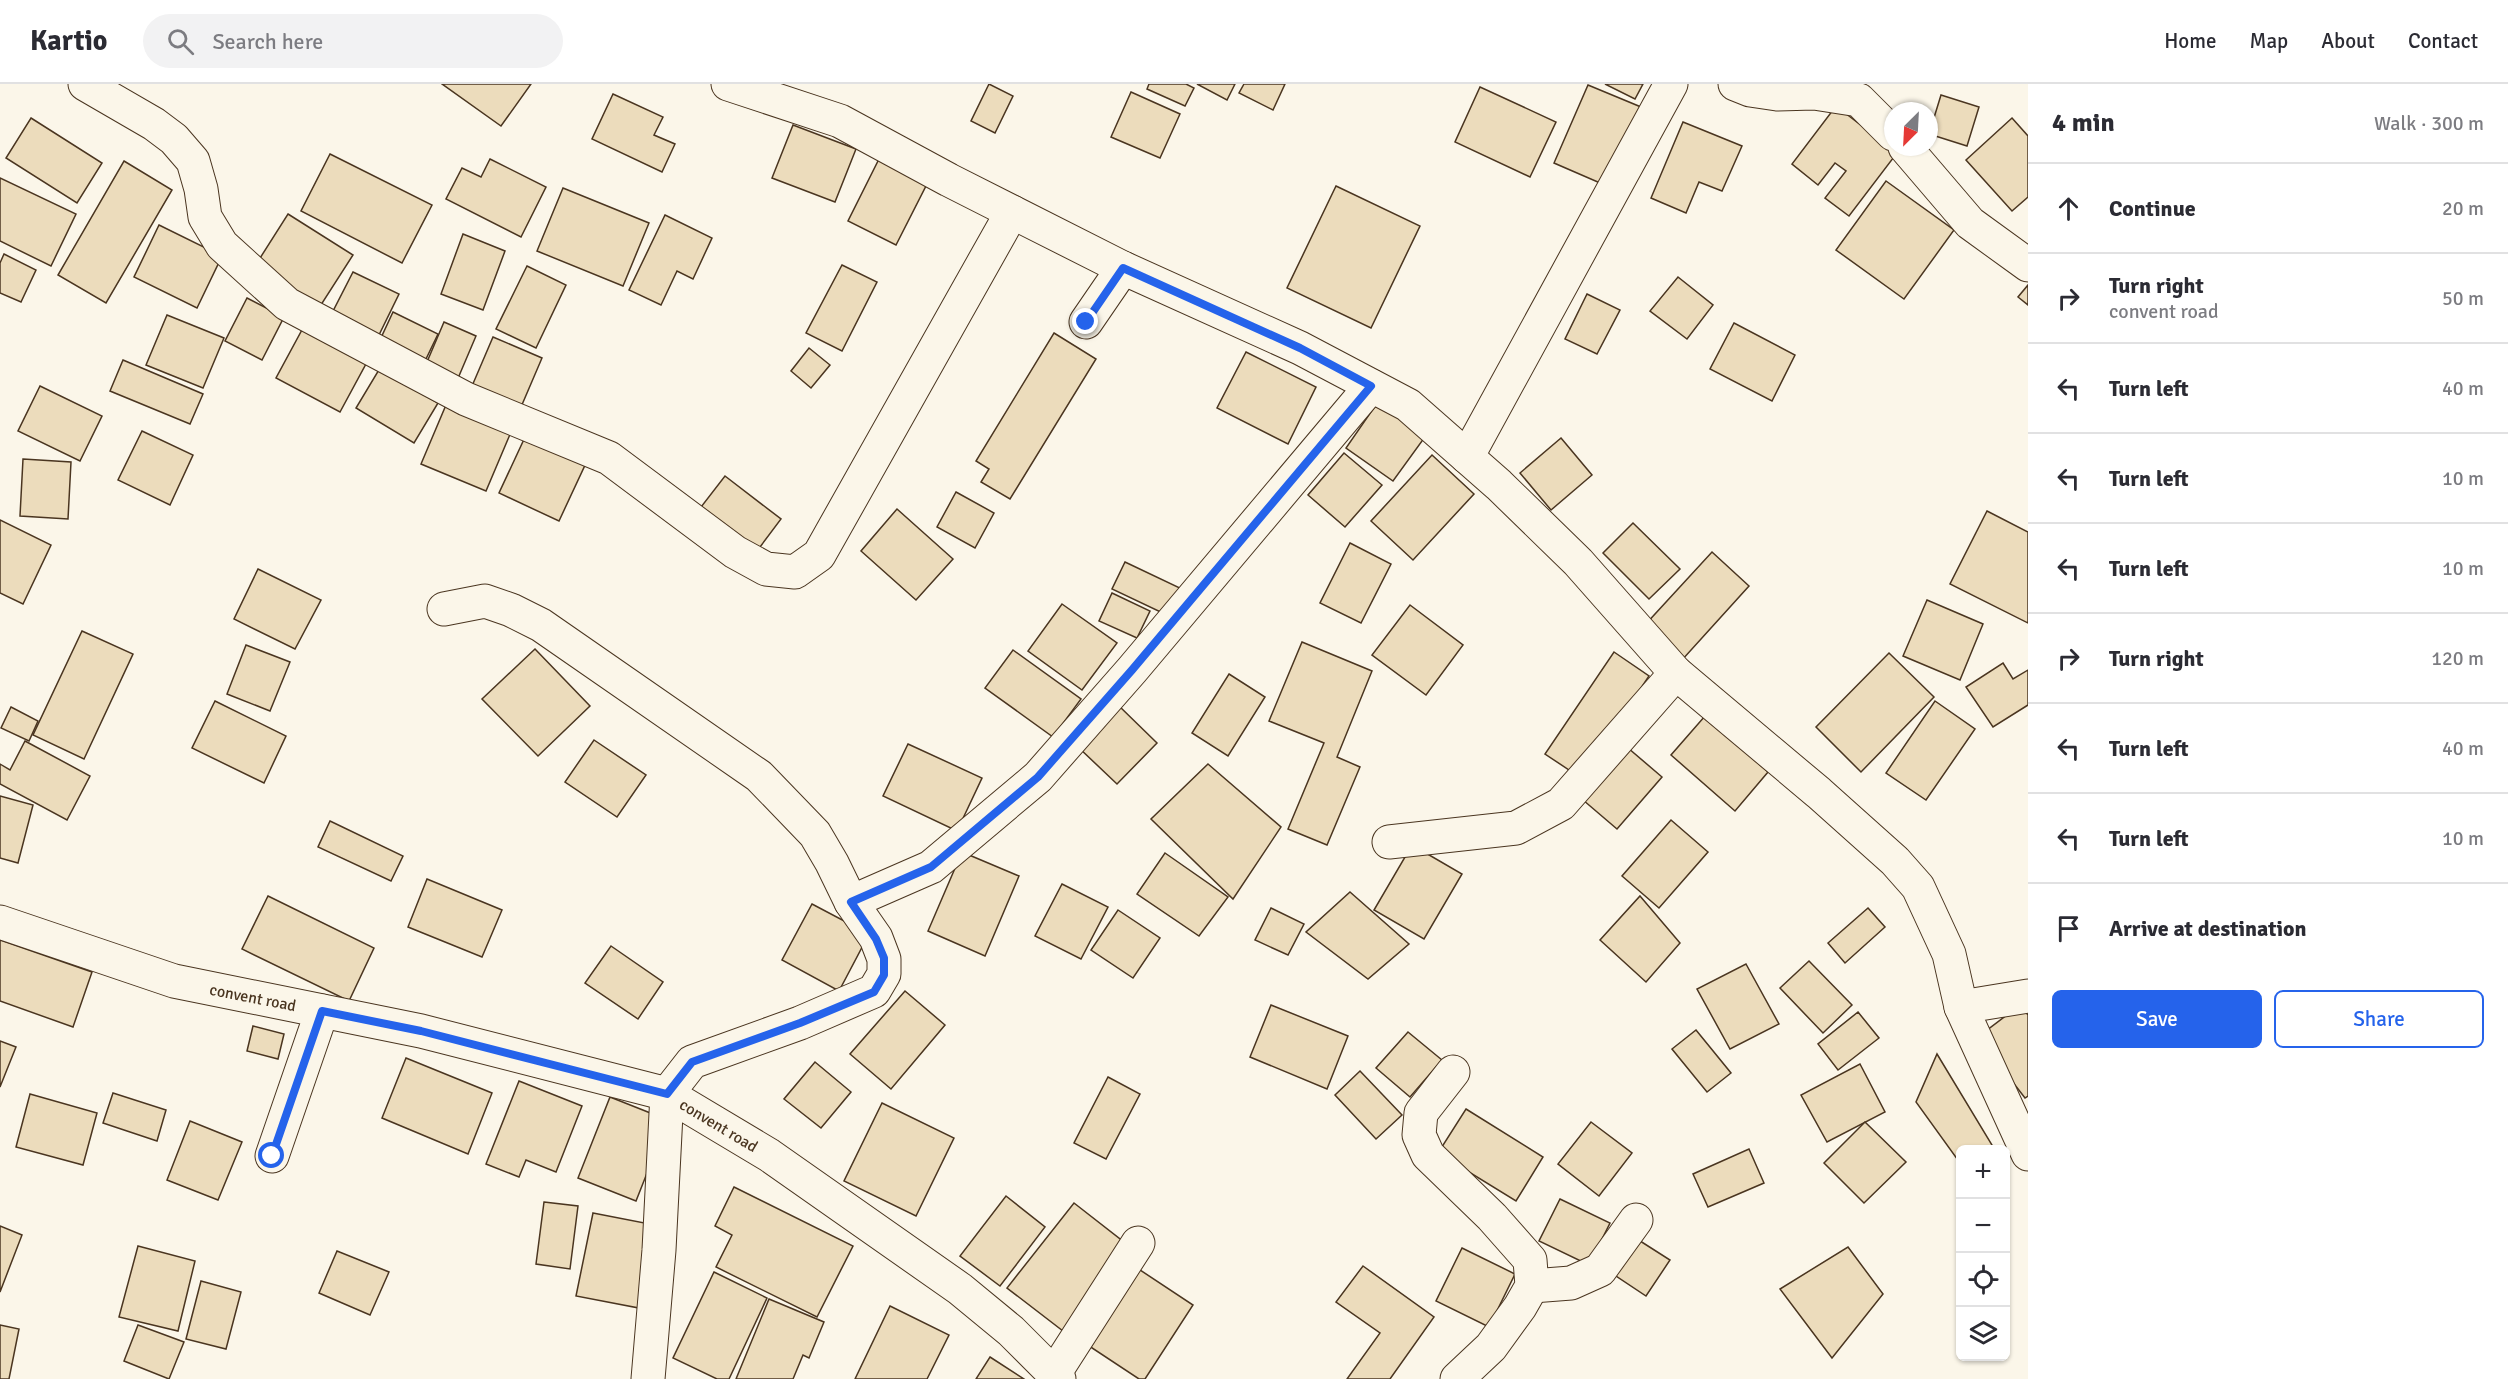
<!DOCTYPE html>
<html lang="en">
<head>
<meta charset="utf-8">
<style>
  body { margin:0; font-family:Signika,sans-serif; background:#f2f2f3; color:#2b2b33 }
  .controls { position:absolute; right:18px; bottom:18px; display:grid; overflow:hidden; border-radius:9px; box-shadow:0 2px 4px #0004 }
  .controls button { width:54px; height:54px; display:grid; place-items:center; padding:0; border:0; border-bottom:2px solid #e1e1e2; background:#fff; color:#2b2b33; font:30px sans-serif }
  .compass { position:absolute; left:1884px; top:18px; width:54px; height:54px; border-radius:50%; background:#fff; box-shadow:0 2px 4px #0004; rotate:204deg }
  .stop { position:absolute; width:18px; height:18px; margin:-14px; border:4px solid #2563eb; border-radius:50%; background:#fff }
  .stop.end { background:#2563eb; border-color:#fff; box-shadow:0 2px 6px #0008 }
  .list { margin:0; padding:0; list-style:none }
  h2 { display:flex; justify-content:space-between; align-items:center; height:78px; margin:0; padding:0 24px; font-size:26px }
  h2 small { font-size:20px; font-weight:400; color:#7c7c81 }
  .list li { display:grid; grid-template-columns:39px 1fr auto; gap:18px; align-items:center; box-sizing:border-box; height:90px; padding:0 24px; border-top:2px solid #e1e1e2 }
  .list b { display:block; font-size:22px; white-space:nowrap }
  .list p { margin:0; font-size:20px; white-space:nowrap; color:#7c7c81 }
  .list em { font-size:20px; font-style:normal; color:#7c7c81 }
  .actions { display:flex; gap:12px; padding:18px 24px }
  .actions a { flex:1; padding:14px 0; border:2px solid #2563eb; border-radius:9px; text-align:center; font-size:21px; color:#2563eb }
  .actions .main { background:#2563eb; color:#fff }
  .icon { flex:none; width:33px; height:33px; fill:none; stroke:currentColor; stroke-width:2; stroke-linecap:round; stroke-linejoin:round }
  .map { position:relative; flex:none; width:2028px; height:1295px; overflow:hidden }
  header { display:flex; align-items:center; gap:36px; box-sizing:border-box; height:84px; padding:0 30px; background:#fff; border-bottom:2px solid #e1e1e2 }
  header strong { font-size:28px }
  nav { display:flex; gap:33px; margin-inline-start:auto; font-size:21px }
  .search { width:420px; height:54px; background:#f2f2f3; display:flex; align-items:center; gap:15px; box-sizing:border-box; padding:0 21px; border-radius:33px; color:#7c7c81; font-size:22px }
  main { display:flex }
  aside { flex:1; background:#fff }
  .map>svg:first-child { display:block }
  .building { fill:#ecdcbc; stroke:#4a3520; stroke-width:1.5 }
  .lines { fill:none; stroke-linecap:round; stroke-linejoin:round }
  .minor-casing { stroke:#4a3520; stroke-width:35 }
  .minor { stroke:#fbf6e9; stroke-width:33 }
  .route { stroke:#2563eb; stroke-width:8 }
  .labels { text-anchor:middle; stroke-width:4.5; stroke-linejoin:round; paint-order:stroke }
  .street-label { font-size:16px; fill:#4a3520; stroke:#fbf6e9 }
</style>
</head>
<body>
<header>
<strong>Kartio</strong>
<div class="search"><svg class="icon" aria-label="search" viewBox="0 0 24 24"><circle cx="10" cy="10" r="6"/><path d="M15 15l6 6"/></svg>Search here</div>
<nav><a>Home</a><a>Map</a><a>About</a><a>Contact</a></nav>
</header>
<main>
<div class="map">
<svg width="2028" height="1295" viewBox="0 0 2028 1295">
  <rect width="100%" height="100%" fill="#fbf6e9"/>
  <g class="building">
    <path d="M 442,0 L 531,0 L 501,42 Z"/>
    <path d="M 989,0 L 1013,12 L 995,49 L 971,37 Z"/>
    <path d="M 1149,0 L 1186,0 L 1194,4 L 1185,22 L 1147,5 Z"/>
    <path d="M 1197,0 L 1235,0 L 1227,16 Z"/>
    <path d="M 1244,0 L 1285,0 L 1273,26 L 1239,9 Z"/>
    <path d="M 1605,0 L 1643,0 L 1635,15 Z"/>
    <path d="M 1588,1 L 1641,23 L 1607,102 L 1554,79 Z"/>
    <path d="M 1480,3 L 1556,38 L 1530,93 L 1455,58 Z"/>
    <path d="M 1131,8 L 1180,30 L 1160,74 L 1111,53 Z"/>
    <path d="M 613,10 L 663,33 L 654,51 L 675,60 L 662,88 L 592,55 Z"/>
    <path d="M 1941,11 L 1979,23 L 1967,62 L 1929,50 Z"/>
    <path d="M 1836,22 L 1897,69 L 1849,132 L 1825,114 L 1846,87 L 1835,79 L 1818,101 L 1792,80 Z"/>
    <path d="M 31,34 L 102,79 L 77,119 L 6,74 Z"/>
    <path d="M 2012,34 L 2028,52 L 2028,113 L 2012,127 L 1966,76 Z"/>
    <path d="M 1683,38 L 1742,62 L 1722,107 L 1699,98 L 1686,129 L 1651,114 Z"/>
    <path d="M 793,41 L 856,65 L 835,118 L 772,94 Z"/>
    <path d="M 330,70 L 432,121 L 402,179 L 301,127 Z"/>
    <path d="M 881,71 L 930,94 L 896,161 L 848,137 Z"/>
    <path d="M 490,75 L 546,103 L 521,153 L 446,115 L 462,84 L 481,93 Z"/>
    <path d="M 124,77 L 172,106 L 106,219 L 58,191 Z"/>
    <path d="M 0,94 L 76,130 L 51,182 L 0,157 Z"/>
    <path d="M 1886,97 L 1954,146 L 1904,215 L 1836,166 Z"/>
    <path d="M 1336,102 L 1420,142 L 1371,244 L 1287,204 Z"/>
    <path d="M 563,104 L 649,139 L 623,202 L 537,167 Z"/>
    <path d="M 288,130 L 353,171 L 319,224 L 255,182 Z"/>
    <path d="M 665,131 L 712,154 L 693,195 L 677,187 L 661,221 L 629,206 Z"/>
    <path d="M 159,141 L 222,172 L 197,224 L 134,193 Z"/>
    <path d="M 463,150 L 505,167 L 483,226 L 441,210 Z"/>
    <path d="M 4,170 L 36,186 L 21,218 L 0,209 L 0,179 Z"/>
    <path d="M 842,181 L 877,198 L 842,267 L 806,249 Z"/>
    <path d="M 527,182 L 566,201 L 536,264 L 496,245 Z"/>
    <path d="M 353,188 L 399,210 L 376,257 L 329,235 Z"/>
    <path d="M 1678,193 L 1713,221 L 1687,255 L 1650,227 Z"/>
    <path d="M 2028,201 L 2028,221 L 2018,213 Z"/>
    <path d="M 1587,210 L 1620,226 L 1597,270 L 1565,255 Z"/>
    <path d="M 247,214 L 284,233 L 262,276 L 225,257 Z"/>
    <path d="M 393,228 L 438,250 L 425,277 L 380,256 Z"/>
    <path d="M 167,231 L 224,254 L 203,304 L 146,281 Z"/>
    <path d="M 444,238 L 476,252 L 453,306 L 421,292 Z"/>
    <path d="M 1734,239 L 1795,271 L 1772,317 L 1710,285 Z"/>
    <path d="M 303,244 L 367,278 L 340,328 L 276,294 Z"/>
    <path d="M 1054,249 L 1096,275 L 1010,415 L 981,398 L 989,385 L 976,377 Z"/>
    <path d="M 493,253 L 542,274 L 521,323 L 472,302 Z"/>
    <path d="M 809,264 L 830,281 L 811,304 L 791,287 Z"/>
    <path d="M 1246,268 L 1316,303 L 1288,360 L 1217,324 Z"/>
    <path d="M 123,276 L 203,310 L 190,340 L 110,307 Z"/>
    <path d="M 380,284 L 438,319 L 414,359 L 356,324 Z"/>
    <path d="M 40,302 L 102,332 L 80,377 L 18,347 Z"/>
    <path d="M 1382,312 L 1430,346 L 1393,397 L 1346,364 Z"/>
    <path d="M 446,321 L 511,348 L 486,407 L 421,380 Z"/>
    <path d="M 142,347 L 193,371 L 170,421 L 118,396 Z"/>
    <path d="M 526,351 L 586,379 L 559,437 L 499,409 Z"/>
    <path d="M 1561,354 L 1592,391 L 1551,426 L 1520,389 Z"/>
    <path d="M 1344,369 L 1382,401 L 1345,443 L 1308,411 Z"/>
    <path d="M 1432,371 L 1474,410 L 1413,476 L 1371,437 Z"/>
    <path d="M 23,375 L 71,378 L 68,435 L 20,432 Z"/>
    <path d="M 725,392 L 781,435 L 757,467 L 701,423 Z"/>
    <path d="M 956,408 L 994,429 L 975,464 L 937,443 Z"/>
    <path d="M 897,425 L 953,475 L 916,516 L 861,467 Z"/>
    <path d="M 1987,427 L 2028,448 L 2028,539 L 1950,500 Z"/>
    <path d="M 0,436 L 51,461 L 23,520 L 0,509 Z"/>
    <path d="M 1633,439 L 1680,485 L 1649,515 L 1603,469 Z"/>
    <path d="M 1350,459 L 1391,480 L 1361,539 L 1320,519 Z"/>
    <path d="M 1712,468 L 1749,502 L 1682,576 L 1644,542 Z"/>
    <path d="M 1125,478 L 1182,505 L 1169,532 L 1112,505 Z"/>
    <path d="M 258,485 L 321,516 L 295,565 L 234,535 Z"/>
    <path d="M 1112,509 L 1150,527 L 1137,554 L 1099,537 Z"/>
    <path d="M 1927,516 L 1983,540 L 1960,596 L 1903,572 Z"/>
    <path d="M 1062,520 L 1117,559 L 1082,606 L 1028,567 Z"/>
    <path d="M 1410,521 L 1463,561 L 1426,611 L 1372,571 Z"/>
    <path d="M 82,547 L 133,570 L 84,675 L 33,651 Z"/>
    <path d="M 1302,558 L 1372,587 L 1337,673 L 1360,683 L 1327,761 L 1288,745 L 1324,659 L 1269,637 Z"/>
    <path d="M 246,561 L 290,578 L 270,627 L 227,610 Z"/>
    <path d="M 535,565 L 590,622 L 538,672 L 482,615 Z"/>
    <path d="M 1013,566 L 1081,615 L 1053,653 L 985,604 Z"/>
    <path d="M 1614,568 L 1649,592 L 1581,694 L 1545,670 Z"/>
    <path d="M 1889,569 L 1934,613 L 1861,688 L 1816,643 Z"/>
    <path d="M 2003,579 L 2013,595 L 2028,586 L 2028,621 L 1993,643 L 1966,603 Z"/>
    <path d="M 1229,590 L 1265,613 L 1228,672 L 1192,649 Z"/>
    <path d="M 215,617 L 286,652 L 264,699 L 192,664 Z"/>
    <path d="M 1935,617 L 1975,645 L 1926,716 L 1886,689 Z"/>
    <path d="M 1118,621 L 1157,659 L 1117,700 L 1077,662 Z"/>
    <path d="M 11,623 L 38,637 L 29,657 L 1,644 Z"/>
    <path d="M 1705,632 L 1768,688 L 1735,727 L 1671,671 Z"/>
    <path d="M 594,656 L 646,691 L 617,733 L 565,698 Z"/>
    <path d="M 25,657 L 90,692 L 67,736 L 0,700 L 0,680 L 10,686 Z"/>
    <path d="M 1621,658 L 1662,693 L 1617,745 L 1576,710 Z"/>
    <path d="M 908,660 L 982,694 L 957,747 L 883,712 Z"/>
    <path d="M 1208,680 L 1281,743 L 1233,815 L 1151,735 Z"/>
    <path d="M 0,712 L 33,721 L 18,779 L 0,774 Z"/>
    <path d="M 1671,736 L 1708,768 L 1659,824 L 1622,792 Z"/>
    <path d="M 330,737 L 403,772 L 391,797 L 318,763 Z"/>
    <path d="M 1412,761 L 1462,790 L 1424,855 L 1374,826 Z"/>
    <path d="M 962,768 L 1019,792 L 985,872 L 928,847 Z"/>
    <path d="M 1165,769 L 1228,813 L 1199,852 L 1137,810 Z"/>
    <path d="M 427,795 L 502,826 L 482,873 L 408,843 Z"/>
    <path d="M 1062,800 L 1108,823 L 1081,875 L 1035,852 Z"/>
    <path d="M 1350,808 L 1409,860 L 1368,895 L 1306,848 Z"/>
    <path d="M 268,812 L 374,864 L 349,917 L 242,865 Z"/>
    <path d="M 1640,812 L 1680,859 L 1646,898 L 1600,856 Z"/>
    <path d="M 812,820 L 869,850 L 839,907 L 782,876 Z"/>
    <path d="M 1271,824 L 1304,840 L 1288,871 L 1255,856 Z"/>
    <path d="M 1868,824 L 1885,843 L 1845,879 L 1828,859 Z"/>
    <path d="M 1118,826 L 1160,854 L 1133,894 L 1091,866 Z"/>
    <path d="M 0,856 L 92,888 L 73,943 L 0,917 Z"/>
    <path d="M 611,862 L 663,898 L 638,935 L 585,899 Z"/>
    <path d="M 1809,877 L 1852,921 L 1823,949 L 1780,904 Z"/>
    <path d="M 1746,880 L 1779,940 L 1730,965 L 1697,905 Z"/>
    <path d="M 905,907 L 945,941 L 891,1005 L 850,970 Z"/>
    <path d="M 1271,921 L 1348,952 L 1327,1005 L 1250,973 Z"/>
    <path d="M 2020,921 L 2028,931 L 2028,1012 L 2025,1014 L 1978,953 Z"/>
    <path d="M 1858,928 L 1879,954 L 1838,986 L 1818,960 Z"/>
    <path d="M 253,942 L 284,950 L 278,975 L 247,967 Z"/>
    <path d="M 1696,946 L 1731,989 L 1707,1008 L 1672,965 Z"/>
    <path d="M 1408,948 L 1442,976 L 1410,1013 L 1376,984 Z"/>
    <path d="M 0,957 L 16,963 L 0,1003 Z"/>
    <path d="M 1937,970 L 1992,1061 L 1986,1066 L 1960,1066 L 1960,1079 L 1916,1018 Z"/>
    <path d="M 406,974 L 492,1009 L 468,1070 L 382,1034 Z"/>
    <path d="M 815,978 L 851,1008 L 821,1044 L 784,1015 Z"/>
    <path d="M 1860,980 L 1885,1028 L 1827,1058 L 1801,1011 Z"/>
    <path d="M 1360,987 L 1402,1031 L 1376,1055 L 1335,1011 Z"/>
    <path d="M 1108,993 L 1140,1010 L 1106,1075 L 1074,1059 Z"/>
    <path d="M 519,997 L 582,1022 L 556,1088 L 526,1076 L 519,1093 L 486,1080 Z"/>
    <path d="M 113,1009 L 166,1026 L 157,1057 L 103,1039 Z"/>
    <path d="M 30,1010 L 97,1029 L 83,1081 L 16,1063 Z"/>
    <path d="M 610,1013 L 668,1036 L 636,1117 L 578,1094 Z"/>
    <path d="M 882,1019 L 954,1054 L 916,1132 L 844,1097 Z"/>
    <path d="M 1466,1025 L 1543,1073 L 1516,1117 L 1438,1069 Z"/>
    <path d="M 190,1037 L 242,1058 L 218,1116 L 167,1096 Z"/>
    <path d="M 1591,1038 L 1632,1069 L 1599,1112 L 1558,1080 Z"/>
    <path d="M 1865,1038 L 1906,1078 L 1864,1119 L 1824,1079 Z"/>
    <path d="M 1749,1065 L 1764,1099 L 1708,1123 L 1693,1090 Z"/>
    <path d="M 734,1103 L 853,1162 L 817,1233 L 716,1183 L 732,1151 L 715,1142 Z"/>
    <path d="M 1006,1112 L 1045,1143 L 1000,1202 L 960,1172 Z"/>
    <path d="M 1560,1115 L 1610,1139 L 1589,1181 L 1539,1157 Z"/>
    <path d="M 544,1118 L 578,1122 L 570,1185 L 536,1180 Z"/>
    <path d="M 1074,1119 L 1129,1162 L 1063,1247 L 1007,1204 Z"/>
    <path d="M 593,1129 L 655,1141 L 639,1224 L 576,1212 Z"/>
    <path d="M 0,1142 L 22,1151 L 0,1208 Z"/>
    <path d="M 1637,1155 L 1670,1176 L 1646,1212 L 1613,1190 Z"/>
    <path d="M 138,1162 L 195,1177 L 178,1247 L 119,1233 Z"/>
    <path d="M 1848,1163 L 1883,1210 L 1832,1274 L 1780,1205 Z"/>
    <path d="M 1462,1164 L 1515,1190 L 1489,1243 L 1436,1217 Z"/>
    <path d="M 337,1167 L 389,1188 L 370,1231 L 319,1209 Z"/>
    <path d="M 1131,1180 L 1193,1221 L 1145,1295 L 1139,1295 L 1080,1256 Z"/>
    <path d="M 1363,1182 L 1434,1233 L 1390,1295 L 1347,1295 L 1380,1249 L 1336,1218 Z"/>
    <path d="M 714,1188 L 767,1214 L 729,1295 L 717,1295 L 673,1274 Z"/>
    <path d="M 201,1197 L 241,1208 L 226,1265 L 186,1255 Z"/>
    <path d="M 769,1215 L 824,1238 L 809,1274 L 803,1271 L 793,1295 L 736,1295 Z"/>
    <path d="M 890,1222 L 949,1251 L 927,1295 L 855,1295 Z"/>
    <path d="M 0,1241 L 19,1245 L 9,1295 L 0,1295 Z"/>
    <path d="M 138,1241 L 184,1258 L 169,1295 L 124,1277 Z"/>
    <path d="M 990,1273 L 1024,1295 L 976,1295 Z"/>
  </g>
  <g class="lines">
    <defs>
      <g id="minor">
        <path d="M 85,0 L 154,40 L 174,55 L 193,77 L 201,105 L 205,133 L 222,161 L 287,220 L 466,315 L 609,374 L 735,468 L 766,485 L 795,488 L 819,471 L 1012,128"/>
        <path d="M 728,0 L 840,37 L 949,96 L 1123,184 L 1300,264 L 1408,321 L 1499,401 L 1578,478 L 1676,589 L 1819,709 L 1895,777 L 1918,803 L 1949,870 L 1961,923 L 2028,1070"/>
        <path d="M 1735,0 L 1750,6 L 1777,10 L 1814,9 L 1859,16 L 1893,50"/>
        <path d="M 1905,63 L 1970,139 L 2028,181"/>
        <path d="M 1086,238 L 1123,184"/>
        <path d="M 1467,373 L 1671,0"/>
        <path d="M 444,525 L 485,517 L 511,526 L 541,541 L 759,692 L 815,750 L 832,779 L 851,818 L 876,854 L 884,875 L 884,890 L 874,907 L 800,939 L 692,978 L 667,1010 L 659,1166 L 648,1295"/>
        <path d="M 1389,758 L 1516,744 L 1561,720 L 1676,589"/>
        <path d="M 851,818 L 931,783 L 1038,693 L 1132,586 L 1371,302"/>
        <path d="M 0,838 L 174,897 L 421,947 L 667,1010 L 769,1071 L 960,1205 L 1011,1247 L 1059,1295"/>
        <path d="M 1961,923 L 2028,912"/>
        <path d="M 1453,988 L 1421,1029 L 1419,1051 L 1428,1071 L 1492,1133 L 1530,1176 L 1532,1202 L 1520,1223 L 1491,1263 L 1457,1295"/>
        <path d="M 272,1072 L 322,927"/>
        <path d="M 1532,1202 L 1571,1199 L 1600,1186 L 1636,1136"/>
        <path d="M 1054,1290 L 1138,1159"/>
      </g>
    </defs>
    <use href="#minor" class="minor-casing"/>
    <use href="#minor" class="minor"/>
  </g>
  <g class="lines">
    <path class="route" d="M 272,1072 L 322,927 L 421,947 L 667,1010 L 692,978 L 800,939 L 874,908 L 884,891 L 884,874 L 876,855 L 851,818 L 931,783 L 1038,693 L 1132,586 L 1371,302 L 1300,264 L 1123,184 L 1086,238"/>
  </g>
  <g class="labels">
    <g class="street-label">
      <text transform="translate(253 913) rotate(11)" y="6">convent road</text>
      <text transform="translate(719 1041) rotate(31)" y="6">convent road</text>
    </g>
  </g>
</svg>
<div class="controls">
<button>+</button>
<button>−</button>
<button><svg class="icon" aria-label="locate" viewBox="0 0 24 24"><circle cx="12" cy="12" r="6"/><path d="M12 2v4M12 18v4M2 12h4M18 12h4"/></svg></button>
<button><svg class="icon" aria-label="layers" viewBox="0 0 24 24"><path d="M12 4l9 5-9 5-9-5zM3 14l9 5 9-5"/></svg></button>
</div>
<svg class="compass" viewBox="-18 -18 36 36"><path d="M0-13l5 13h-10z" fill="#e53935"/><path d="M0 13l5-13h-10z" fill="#7c7c81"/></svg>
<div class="stop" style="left:272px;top:1072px"></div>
<div class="stop end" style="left:1086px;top:238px"></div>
</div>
<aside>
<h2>4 min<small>Walk · 300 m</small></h2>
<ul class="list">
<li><svg class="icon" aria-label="ahead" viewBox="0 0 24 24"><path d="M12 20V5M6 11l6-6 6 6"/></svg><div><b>Continue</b></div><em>20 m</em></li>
<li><svg class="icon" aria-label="right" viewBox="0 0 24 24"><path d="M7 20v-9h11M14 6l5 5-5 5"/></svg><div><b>Turn right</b><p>convent road</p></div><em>50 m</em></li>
<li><svg class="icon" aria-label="left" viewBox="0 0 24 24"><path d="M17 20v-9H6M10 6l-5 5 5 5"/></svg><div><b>Turn left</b></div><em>40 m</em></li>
<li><svg class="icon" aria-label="left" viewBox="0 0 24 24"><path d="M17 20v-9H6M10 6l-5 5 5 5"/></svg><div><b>Turn left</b></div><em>10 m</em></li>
<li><svg class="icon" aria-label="left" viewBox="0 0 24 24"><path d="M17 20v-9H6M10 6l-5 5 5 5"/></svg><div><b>Turn left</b></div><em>10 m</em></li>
<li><svg class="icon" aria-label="right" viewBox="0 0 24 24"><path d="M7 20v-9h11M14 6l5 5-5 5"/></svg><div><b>Turn right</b></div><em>120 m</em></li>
<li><svg class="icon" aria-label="left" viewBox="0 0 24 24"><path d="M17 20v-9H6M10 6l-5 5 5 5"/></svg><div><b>Turn left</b></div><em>40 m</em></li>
<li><svg class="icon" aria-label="left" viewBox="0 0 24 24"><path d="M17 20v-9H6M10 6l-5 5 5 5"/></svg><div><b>Turn left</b></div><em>10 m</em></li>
<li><svg class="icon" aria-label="arrive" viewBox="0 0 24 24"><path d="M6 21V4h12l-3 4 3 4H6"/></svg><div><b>Arrive at destination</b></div></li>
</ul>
<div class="actions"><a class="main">Save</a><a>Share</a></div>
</aside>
</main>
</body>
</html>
